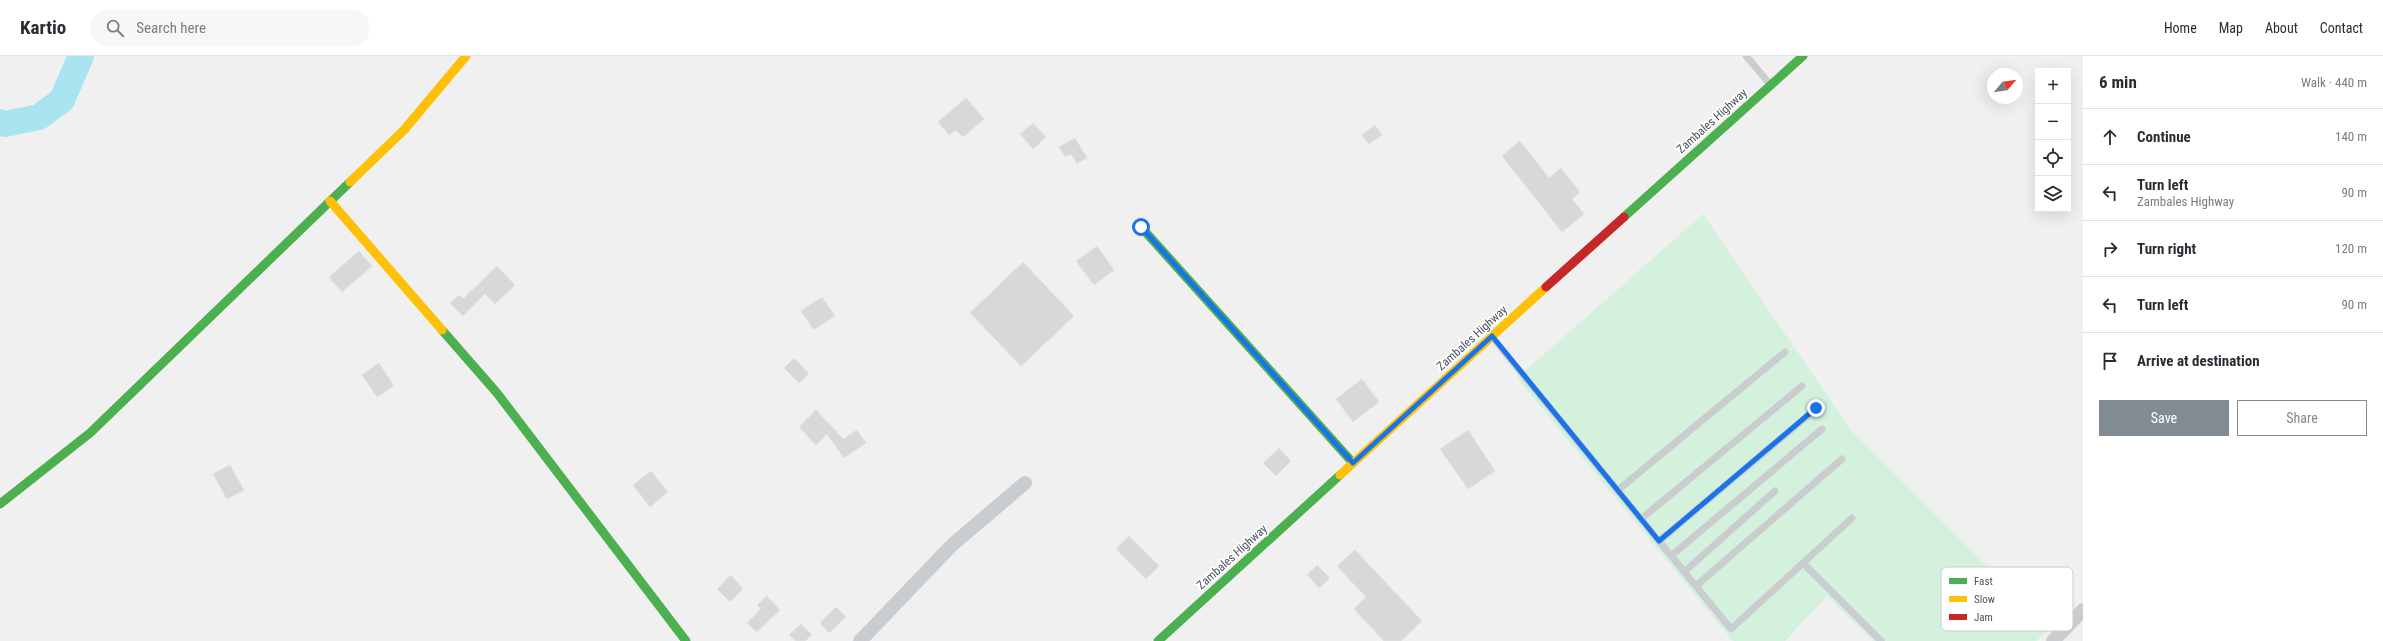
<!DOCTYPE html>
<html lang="en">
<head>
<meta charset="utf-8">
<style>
  body { margin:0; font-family:"Roboto Condensed",sans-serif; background:#f7f7f7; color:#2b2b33 }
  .controls { position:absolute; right:12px; top:12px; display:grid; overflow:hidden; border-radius:0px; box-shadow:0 4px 16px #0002 }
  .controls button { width:36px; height:36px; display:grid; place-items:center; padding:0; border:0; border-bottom:1px solid #e1e1e2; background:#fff; color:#2b2b33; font:20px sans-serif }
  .compass { position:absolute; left:1987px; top:12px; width:36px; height:36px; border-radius:50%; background:#fff; box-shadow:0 4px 16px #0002; rotate:61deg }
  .stop { position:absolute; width:12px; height:12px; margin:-9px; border:3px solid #1a73e8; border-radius:50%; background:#fff }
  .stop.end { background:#1a73e8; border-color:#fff; box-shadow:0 1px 4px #0008 }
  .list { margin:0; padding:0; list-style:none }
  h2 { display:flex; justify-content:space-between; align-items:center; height:52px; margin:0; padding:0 16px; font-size:17px }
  h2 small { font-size:13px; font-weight:400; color:#7c7c81 }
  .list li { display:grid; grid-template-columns:26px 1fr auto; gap:12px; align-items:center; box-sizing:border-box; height:56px; padding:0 16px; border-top:1px solid #e1e1e2 }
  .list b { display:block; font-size:15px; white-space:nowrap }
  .list p { margin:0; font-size:13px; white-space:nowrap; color:#7c7c81 }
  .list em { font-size:13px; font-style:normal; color:#7c7c81 }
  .actions { display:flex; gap:8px; padding:12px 16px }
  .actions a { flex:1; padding:9px 0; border:1px solid #828b91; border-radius:0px; text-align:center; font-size:14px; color:#828b91 }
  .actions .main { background:#828b91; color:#fff }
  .icon { flex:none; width:22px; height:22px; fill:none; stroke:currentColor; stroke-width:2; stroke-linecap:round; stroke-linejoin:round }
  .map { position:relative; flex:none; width:2083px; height:585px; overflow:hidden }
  header { display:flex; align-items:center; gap:24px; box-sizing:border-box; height:56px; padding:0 20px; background:#fff; border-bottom:1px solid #e1e1e2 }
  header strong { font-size:19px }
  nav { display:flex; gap:22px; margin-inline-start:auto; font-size:14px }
  .search { width:280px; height:36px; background:#f7f7f7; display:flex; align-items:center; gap:10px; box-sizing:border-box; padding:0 14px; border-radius:22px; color:#7c7c81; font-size:15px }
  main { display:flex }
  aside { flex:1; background:#fff }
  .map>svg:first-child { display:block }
  .green { fill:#d4f1dd }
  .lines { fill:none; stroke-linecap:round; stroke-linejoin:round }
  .river { stroke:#a8e5f0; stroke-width:26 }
  .building { fill:#d7d8d9; stroke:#e2e2e3 }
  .lane { stroke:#cacdcf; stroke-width:7 }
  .street { stroke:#cacdcf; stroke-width:14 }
  .fast { stroke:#4caf50; stroke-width:9 }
  .slow { stroke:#ffc107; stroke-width:9 }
  .jam { stroke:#c62828; stroke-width:9 }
  .route { stroke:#1a73e8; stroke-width:5 }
  .labels { text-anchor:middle; stroke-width:3.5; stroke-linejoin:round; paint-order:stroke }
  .street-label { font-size:12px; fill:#47545e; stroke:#fff }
  .key { fill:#fff; stroke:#c8cccf; stroke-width:1 }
  .key-label { font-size:11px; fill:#47545e }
</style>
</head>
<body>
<header>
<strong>Kartio</strong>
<div class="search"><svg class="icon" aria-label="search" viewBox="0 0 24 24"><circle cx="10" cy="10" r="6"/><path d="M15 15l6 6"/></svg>Search here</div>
<nav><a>Home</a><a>Map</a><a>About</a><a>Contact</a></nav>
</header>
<main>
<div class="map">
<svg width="2083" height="585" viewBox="0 0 2083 585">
  <rect width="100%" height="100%" fill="#f1f0f0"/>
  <path class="green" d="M 1703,158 L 1851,374 L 2049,572 L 2036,585 L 1873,585 L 1827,540 L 1785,585 L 1733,585 L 1517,322 Z"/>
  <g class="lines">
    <path class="river" d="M 0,66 L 5,68 L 39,61 L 62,44 L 81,0"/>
  </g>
  <g class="building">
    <path d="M 966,42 L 984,63 L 963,81 L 956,74 L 949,79 L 938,66 Z"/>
    <path d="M 1033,67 L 1046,81 L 1033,93 L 1020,78 Z"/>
    <path d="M 1375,69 L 1382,79 L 1369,88 L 1362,79 Z"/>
    <path d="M 1075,82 L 1087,102 L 1077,108 L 1071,98 L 1065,101 L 1059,91 Z"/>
    <path d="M 1520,85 L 1549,122 L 1561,112 L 1580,136 L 1572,143 L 1584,158 L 1562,176 L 1502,100 Z"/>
    <path d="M 1097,190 L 1114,214 L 1094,229 L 1076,205 Z"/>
    <path d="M 359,195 L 372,210 L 342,236 L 329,221 Z"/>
    <path d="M 1023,206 L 1074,260 L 1021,310 L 970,257 Z"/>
    <path d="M 497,210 L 515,229 L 495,248 L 485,238 L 463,260 L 450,247 L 459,239 L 463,243 Z"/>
    <path d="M 822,241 L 835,260 L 814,274 L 801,255 Z"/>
    <path d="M 794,302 L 809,318 L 799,327 L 784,312 Z"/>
    <path d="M 379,307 L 394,330 L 377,341 L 362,319 Z"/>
    <path d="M 1362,323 L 1379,346 L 1353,366 L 1336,343 Z"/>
    <path d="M 816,354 L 843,383 L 857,374 L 866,387 L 844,402 L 827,378 L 816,389 L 799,371 Z"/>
    <path d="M 1468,374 L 1495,415 L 1468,433 L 1440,393 Z"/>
    <path d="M 1279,392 L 1291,405 L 1276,420 L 1263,407 Z"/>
    <path d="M 230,409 L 244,434 L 227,443 L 213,418 Z"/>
    <path d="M 651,415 L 668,436 L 650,451 L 633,429 Z"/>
    <path d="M 1129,480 L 1159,510 L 1146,523 L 1116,493 Z"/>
    <path d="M 1355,494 L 1422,565 L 1401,585 L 1384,585 L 1354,553 L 1366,541 L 1337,510 Z"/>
    <path d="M 1317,509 L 1330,522 L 1319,532 L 1307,519 Z"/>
    <path d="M 731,519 L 743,533 L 730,546 L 717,533 Z"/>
    <path d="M 767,540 L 780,554 L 757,576 L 747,567 L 761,553 L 757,549 Z"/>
    <path d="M 836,551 L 846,561 L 829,577 L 820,567 Z"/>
    <path d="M 801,568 L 812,579 L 805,585 L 796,585 L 789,579 Z"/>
  </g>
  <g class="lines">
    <g class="lane">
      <path d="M 1746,0 L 1769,27"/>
      <path d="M 1493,282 L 1731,573 L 1852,462"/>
      <path d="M 1618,434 L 1785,296"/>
      <path d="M 1641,463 L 1802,330"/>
      <path d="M 1659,485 L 1817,352"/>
      <path d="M 1671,500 L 1822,373"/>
      <path d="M 1803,507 L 1881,585"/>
      <path d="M 1684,516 L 1775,435"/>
      <path d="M 1696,530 L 1842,403"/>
    </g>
    <g class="street">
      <path d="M 860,585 L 952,489 L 1025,427"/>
      <path d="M 2053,585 L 2083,554"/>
    </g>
    <g class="fast">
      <path d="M 1624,161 L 1803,0"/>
      <path d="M 1141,171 L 1353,407"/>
      <path d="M 442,274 L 497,337 L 686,585"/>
      <path d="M 0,448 L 90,377 L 350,126"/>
      <path d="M 1158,585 L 1340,419"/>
    </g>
    <g class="slow">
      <path d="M 350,126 L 404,74 L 466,0"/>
      <path d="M 330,145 L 442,274"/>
      <path d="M 1340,419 L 1546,231"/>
    </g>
    <path class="jam" d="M 1546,231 L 1624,161"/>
  </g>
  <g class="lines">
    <path class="route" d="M 1141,171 L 1353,407 L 1492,280 L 1659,485 L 1816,352"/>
  </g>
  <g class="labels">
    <g class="street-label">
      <text transform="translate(1712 65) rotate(-42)" y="4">Zambales Highway</text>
      <text transform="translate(1472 282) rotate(-42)" y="4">Zambales Highway</text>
      <text transform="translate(1232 501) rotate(-42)" y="4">Zambales Highway</text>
    </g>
  </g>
  <rect x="1941" y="511" width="132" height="64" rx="6" class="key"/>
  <rect x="1949" y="522" width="18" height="6" fill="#4caf50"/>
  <rect x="1949" y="540" width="18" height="6" fill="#ffc107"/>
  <rect x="1949" y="558" width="18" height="6" fill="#c62828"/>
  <g class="key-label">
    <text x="1974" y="529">Fast</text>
    <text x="1974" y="547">Slow</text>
    <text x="1974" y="565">Jam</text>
  </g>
</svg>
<div class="controls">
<button>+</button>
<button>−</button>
<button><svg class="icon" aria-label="locate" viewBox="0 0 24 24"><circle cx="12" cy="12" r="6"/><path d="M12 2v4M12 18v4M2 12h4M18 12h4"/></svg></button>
<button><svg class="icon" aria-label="layers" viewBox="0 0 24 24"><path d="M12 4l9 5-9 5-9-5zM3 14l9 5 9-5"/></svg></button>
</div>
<svg class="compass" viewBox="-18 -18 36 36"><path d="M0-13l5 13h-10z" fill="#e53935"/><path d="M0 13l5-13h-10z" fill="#7c7c81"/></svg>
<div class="stop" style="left:1141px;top:171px"></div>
<div class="stop end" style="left:1816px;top:352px"></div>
</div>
<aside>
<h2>6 min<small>Walk · 440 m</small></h2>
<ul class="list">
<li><svg class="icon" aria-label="ahead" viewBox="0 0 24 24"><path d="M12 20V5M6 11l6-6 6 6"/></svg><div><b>Continue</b></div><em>140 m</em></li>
<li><svg class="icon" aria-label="left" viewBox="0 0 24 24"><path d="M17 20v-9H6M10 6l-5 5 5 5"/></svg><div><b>Turn left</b><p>Zambales Highway</p></div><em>90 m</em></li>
<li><svg class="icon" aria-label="right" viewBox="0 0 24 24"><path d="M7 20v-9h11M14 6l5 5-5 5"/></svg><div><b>Turn right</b></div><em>120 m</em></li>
<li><svg class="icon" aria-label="left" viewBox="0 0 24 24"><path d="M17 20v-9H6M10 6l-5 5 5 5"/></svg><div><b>Turn left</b></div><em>90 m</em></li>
<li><svg class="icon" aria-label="arrive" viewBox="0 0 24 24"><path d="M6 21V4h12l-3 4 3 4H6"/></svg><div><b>Arrive at destination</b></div></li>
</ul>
<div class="actions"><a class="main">Save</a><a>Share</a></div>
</aside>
</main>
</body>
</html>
